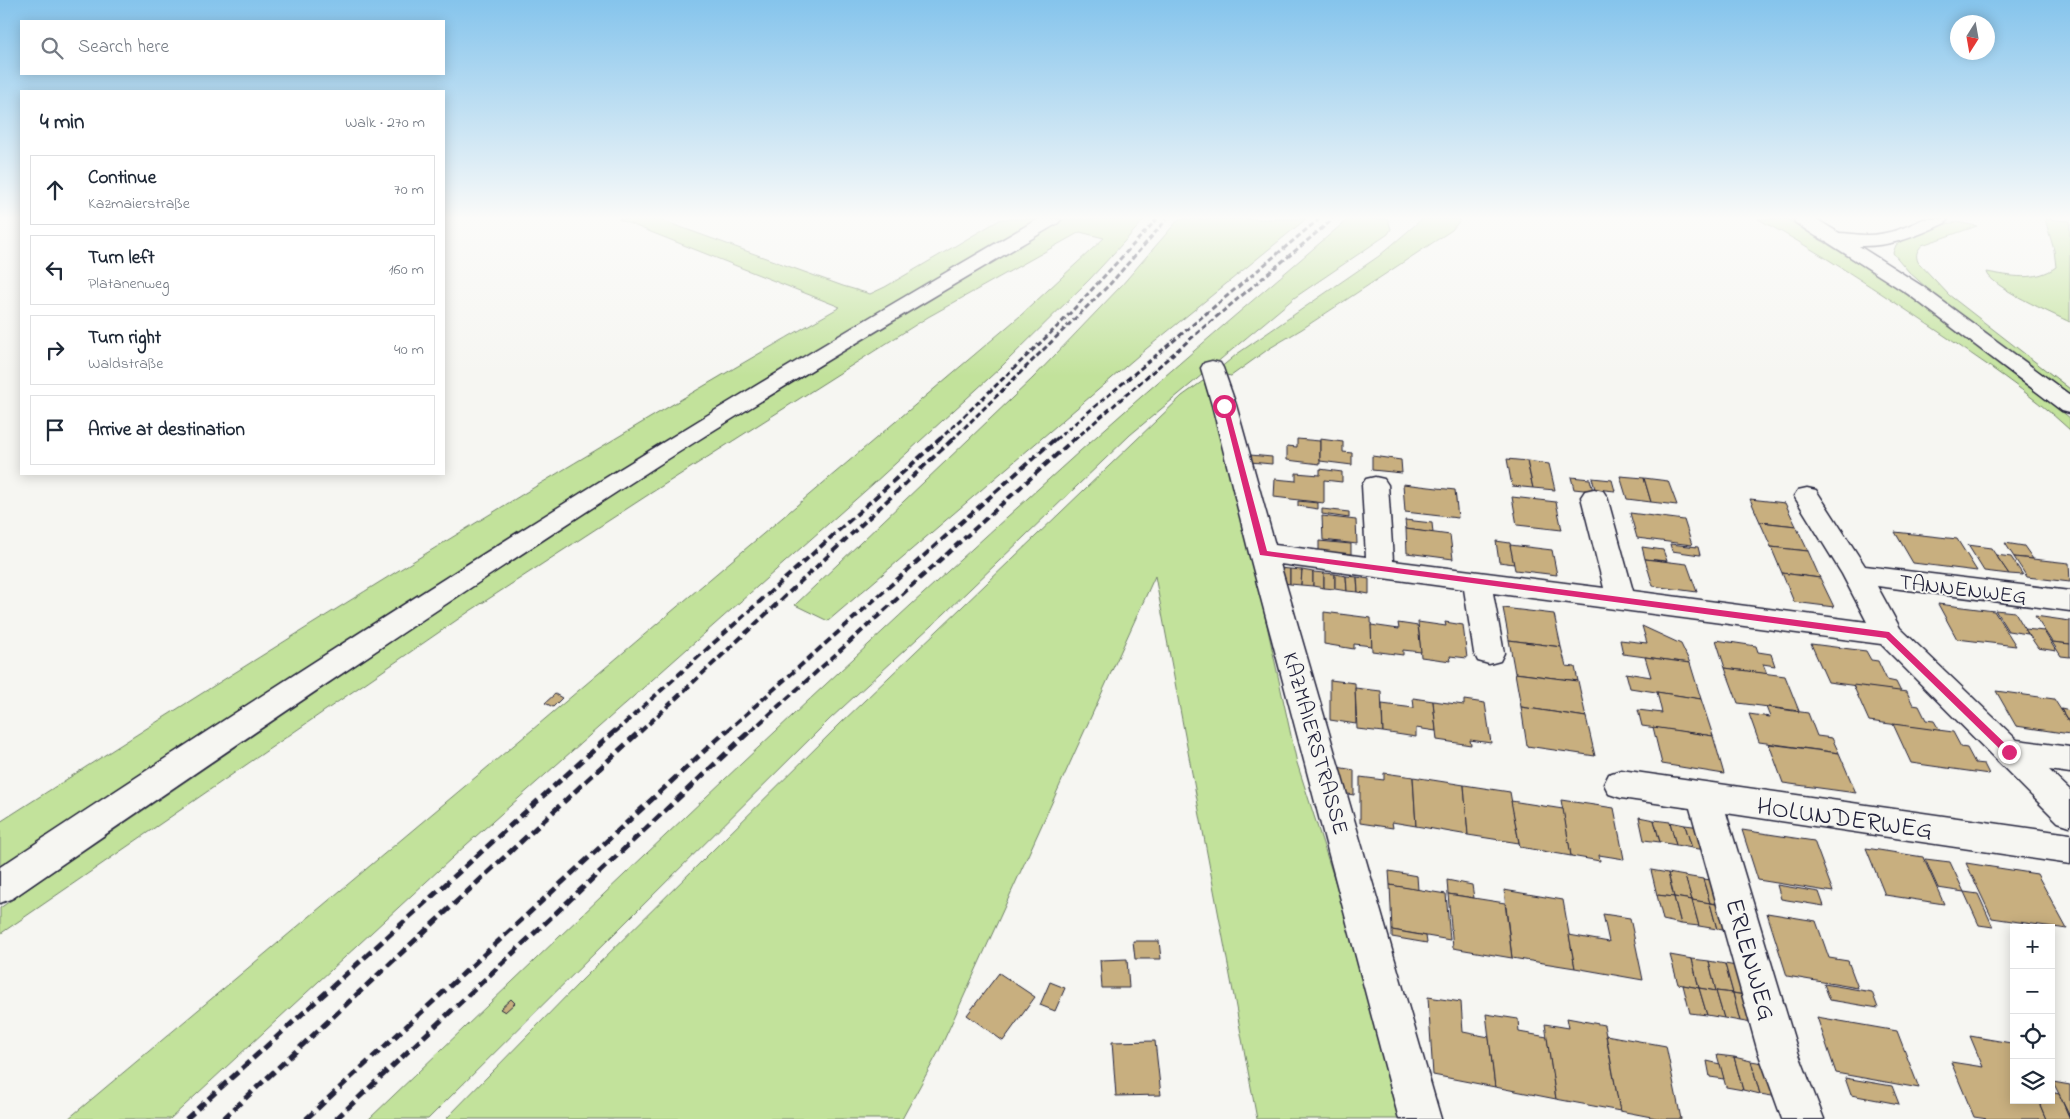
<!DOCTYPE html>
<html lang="en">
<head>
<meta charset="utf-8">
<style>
  body { margin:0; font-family:"Indie Flower",sans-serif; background:#f6f6f7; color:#1f2937 }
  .controls { position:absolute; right:15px; bottom:15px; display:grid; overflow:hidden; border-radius:0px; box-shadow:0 2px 12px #0003 }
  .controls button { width:45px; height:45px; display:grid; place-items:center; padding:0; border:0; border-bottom:1px solid #e0e1e3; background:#fff; color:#1f2937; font:25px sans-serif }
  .compass { position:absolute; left:1950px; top:15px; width:45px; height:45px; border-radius:50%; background:#fff; box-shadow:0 2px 12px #0003; rotate:191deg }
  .stop { position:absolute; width:15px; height:15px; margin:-11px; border:4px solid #db2777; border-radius:50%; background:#fff }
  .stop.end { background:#db2777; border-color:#fff; box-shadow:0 1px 5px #0008 }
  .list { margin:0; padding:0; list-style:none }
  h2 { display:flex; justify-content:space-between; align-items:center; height:65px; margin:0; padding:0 20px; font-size:21px }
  h2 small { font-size:16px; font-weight:400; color:#747a83 }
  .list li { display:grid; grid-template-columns:32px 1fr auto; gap:15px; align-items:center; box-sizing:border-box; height:70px; margin:0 10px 10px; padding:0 10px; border:1px solid #e0e1e3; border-radius:0px }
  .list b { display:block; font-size:19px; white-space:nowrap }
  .list p { margin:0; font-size:16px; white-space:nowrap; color:#747a83 }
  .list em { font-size:16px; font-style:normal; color:#747a83 }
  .icon { flex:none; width:28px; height:28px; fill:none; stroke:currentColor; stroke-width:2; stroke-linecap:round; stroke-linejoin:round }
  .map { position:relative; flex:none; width:2070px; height:1119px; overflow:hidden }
  .search { position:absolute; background:#fff; box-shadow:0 2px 12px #0003; left:20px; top:20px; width:425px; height:55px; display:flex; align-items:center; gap:12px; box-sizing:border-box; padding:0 18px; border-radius:0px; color:#747a83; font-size:19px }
  .panel { position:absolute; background:#fff; box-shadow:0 2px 12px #0003; left:20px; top:90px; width:425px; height:385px; border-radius:0px }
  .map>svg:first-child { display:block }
  .green { fill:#c2e29b; stroke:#72826b }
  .building { fill:#c8af7f; stroke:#22223b }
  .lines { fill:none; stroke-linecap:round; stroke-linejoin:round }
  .minor-casing { stroke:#22223b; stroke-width:3 }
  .major-casing { stroke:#22223b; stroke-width:3 }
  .minor { fill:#f6f6f2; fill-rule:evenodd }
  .major { fill:#f6f6f2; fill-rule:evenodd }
  .rail-far2 { stroke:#22223b; stroke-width:3; stroke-dasharray:5.5 3; stroke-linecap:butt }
  .rail-far1 { stroke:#22223b; stroke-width:4; stroke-dasharray:8 4; stroke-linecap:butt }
  .rail { stroke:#22223b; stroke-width:5; stroke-dasharray:10 5; stroke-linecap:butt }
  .route { fill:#db2777 }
  .labels { text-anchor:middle; stroke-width:4; stroke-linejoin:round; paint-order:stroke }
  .street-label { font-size:22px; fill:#22223b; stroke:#f6f6f2 }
  .near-street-label { font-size:26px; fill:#22223b; stroke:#f6f6f2 }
</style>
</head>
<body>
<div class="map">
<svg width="2070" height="1119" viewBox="0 0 2070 1119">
  <rect width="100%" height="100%" fill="#f6f6f2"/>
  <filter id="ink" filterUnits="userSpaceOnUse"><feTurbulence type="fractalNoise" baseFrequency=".02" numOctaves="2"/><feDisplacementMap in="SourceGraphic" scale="10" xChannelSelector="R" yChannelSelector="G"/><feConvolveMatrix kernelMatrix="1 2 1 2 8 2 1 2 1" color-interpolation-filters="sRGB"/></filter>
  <g filter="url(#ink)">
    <g class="green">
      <path d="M 618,219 L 658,219 L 843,286 L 870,294 L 885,287 L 1001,219 L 1040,219 L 911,293 L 743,393 L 0,873 L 0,822 C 276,645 555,470 840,307 Z"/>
      <path d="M 1065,219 L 1145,219 L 1090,279 L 1000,368 L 873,484 L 466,845 L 170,1119 L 68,1119 L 532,730 L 1020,316 L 1104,238 L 1080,232 L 928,317 L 651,493 L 470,611 L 0,934 L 0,908 C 349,671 696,426 1065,219 Z"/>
      <path d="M 1179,219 L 1306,219 L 1146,349 L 828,621 L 795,605 L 1033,378 L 1121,286 Z"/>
      <path d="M 1348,219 L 1388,219 L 1391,229 L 1388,234 L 1294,298 L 1130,435 L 944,614 L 830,719 L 428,1119 L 369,1119 C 604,894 838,668 1080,451 C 1168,372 1258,296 1348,219 Z"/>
      <path d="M 1422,219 L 1461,219 L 1452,230 L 1302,329 L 1270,348 L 1231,376 L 1221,374 L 1219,369 L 1237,354 L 1379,256 Z"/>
      <path d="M 1758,219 L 1787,219 L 1887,281 L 1983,348 L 2070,418 L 2070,430 C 2029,392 1982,361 1936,330 C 1878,291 1820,252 1758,219 Z"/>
      <path d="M 2045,219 L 2070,221 L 2070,322 C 2055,315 1989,286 1987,272 C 2010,276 2036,282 2056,267 L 2054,250 Z"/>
      <path d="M 1956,222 L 1977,226 L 1922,245 C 1917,251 1915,254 1918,262 L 1949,295 L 2070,389 L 2070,400 L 1947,306 L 1909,272 L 1893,253 L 1896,245 C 1914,233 1935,226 1956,222 Z"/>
      <path d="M 1203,381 L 1214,383 L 1297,763 L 1385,1036 L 1406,1119 L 1257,1119 L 1155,576 L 939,1051 L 902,1119 L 446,1119 L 579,983 L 840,724 L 1182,396 Z"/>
    </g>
    <g class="building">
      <path d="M 1297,439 L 1320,441 L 1320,464 L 1287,460 L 1287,446 L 1297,447 Z"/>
      <path d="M 1320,439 L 1343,442 L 1343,452 L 1352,453 L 1352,465 L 1320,461 Z"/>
      <path d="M 1250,455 L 1272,457 L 1272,464 L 1250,462 Z"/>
      <path d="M 1372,456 L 1401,460 L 1402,473 L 1372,470 Z"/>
      <path d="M 1507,459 L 1527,461 L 1533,488 L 1512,486 Z"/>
      <path d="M 1527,461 L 1549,464 L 1555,490 L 1533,488 Z"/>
      <path d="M 1320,469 L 1342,472 L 1342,482 L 1324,480 L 1324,503 L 1274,497 L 1275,479 L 1296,481 L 1296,473 L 1320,475 Z"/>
      <path d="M 1620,476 L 1644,478 L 1651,502 L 1627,499 Z"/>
      <path d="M 1571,477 L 1590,479 L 1593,491 L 1574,489 Z"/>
      <path d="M 1592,478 L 1612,480 L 1615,491 L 1595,489 Z"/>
      <path d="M 1644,478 L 1668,481 L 1677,505 L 1651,502 Z"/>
      <path d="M 1403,484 L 1455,490 L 1458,518 L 1405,512 Z"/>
      <path d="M 1512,497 L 1556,502 L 1562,530 L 1517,525 Z"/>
      <path d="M 1750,499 L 1785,503 L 1796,526 L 1760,522 Z"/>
      <path d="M 1298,501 L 1318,503 L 1318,509 L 1298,506 Z"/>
      <path d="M 1322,509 L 1349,512 L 1349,518 L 1322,514 Z"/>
      <path d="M 1630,513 L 1684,520 L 1692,545 L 1637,538 Z"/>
      <path d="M 1322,516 L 1356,520 L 1357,544 L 1323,540 Z"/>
      <path d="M 1405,520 L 1432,523 L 1433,533 L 1406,529 Z"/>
      <path d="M 1760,522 L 1796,526 L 1808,551 L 1771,547 Z"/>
      <path d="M 1406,529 L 1450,535 L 1453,559 L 1407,553 Z"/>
      <path d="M 1895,532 L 1957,539 L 1977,571 L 1913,563 Z"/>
      <path d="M 1319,541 L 1351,544 L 1351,557 L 1319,553 Z"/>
      <path d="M 1496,541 L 1510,543 L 1514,564 L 1499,562 Z"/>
      <path d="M 2005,543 L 2024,546 L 2033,559 L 2014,557 Z"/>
      <path d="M 1670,544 L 1698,547 L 1700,555 L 1672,551 Z"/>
      <path d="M 1510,545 L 1552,550 L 1557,575 L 1515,570 Z"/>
      <path d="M 1968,545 L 1991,548 L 2009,574 L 1984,571 Z"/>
      <path d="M 1642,547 L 1663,550 L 1667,561 L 1645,559 Z"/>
      <path d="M 1771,547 L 1808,551 L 1820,578 L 1782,573 Z"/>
      <path d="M 1996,555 L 2011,557 L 2023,575 L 2009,574 Z"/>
      <path d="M 2014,557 L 2069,563 L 2070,582 L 2027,577 Z"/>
      <path d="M 1645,559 L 1687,564 L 1697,592 L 1653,586 Z"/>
      <path d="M 1279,568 L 1290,569 L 1290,584 L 1279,582 Z"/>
      <path d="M 1290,569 L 1302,570 L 1301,585 L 1290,584 Z"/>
      <path d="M 1302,570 L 1313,572 L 1313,586 L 1301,585 Z"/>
      <path d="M 1313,572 L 1324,573 L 1324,588 L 1313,586 Z"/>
      <path d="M 1324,573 L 1335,574 L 1335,589 L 1324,588 Z"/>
      <path d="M 1782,573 L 1820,578 L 1834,607 L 1794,602 Z"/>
      <path d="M 1335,574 L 1346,576 L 1347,591 L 1335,589 Z"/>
      <path d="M 1346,576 L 1357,577 L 1358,592 L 1347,591 Z"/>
      <path d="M 1357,577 L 1369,579 L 1369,594 L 1358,592 Z"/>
      <path d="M 1938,604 L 1994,611 L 2016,646 L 1957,639 Z"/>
      <path d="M 1503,608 L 1554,614 L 1561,647 L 1509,640 Z"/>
      <path d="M 1995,610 L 2015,612 L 2028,634 L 2008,631 Z"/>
      <path d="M 1324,612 L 1371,618 L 1372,646 L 1354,644 L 1354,649 L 1324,644 Z"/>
      <path d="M 2035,616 L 2070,621 L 2070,644 L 2052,642 Z"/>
      <path d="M 1418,622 L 1446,626 L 1445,622 L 1463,625 L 1467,658 L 1450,656 L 1451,661 L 1421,657 Z"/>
      <path d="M 1398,623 L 1418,626 L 1421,652 L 1403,650 L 1403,655 L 1372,651 L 1371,625 L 1399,629 Z"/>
      <path d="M 1642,626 L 1681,644 L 1690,663 L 1623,654 L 1620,640 L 1647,643 Z"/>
      <path d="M 2025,629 L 2044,631 L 2056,651 L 2038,648 Z"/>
      <path d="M 1509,640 L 1561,647 L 1566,666 L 1575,667 L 1578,681 L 1515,673 Z"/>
      <path d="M 1716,640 L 1756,646 L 1758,652 L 1771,654 L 1775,666 L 1763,664 L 1767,674 L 1725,668 Z"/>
      <path d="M 2052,642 L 2070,644 L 2070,657 L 2061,656 Z"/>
      <path d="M 1811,644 L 1866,651 L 1871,660 L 1878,661 L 1887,680 L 1896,682 L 1901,692 L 1828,682 Z"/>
      <path d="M 1645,657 L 1690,663 L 1701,699 L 1630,688 L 1626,673 L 1651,677 Z"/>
      <path d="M 1725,668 L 1785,676 L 1799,711 L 1738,703 Z"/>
      <path d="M 1515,673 L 1578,681 L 1586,717 L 1521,707 Z"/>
      <path d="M 1330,680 L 1355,683 L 1356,724 L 1330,720 Z"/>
      <path d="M 1853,685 L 1907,692 L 1913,705 L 1919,706 L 1926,720 L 1934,721 L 1940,731 L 1869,721 Z"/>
      <path d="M 1355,688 L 1381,691 L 1383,732 L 1357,729 Z"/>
      <path d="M 1996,691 L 2054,699 L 2070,724 L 2070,734 L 2016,726 Z"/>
      <path d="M 1657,692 L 1701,699 L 1713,736 L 1642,726 L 1638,710 L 1662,713 Z"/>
      <path d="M 555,694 L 562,698 L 553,707 L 545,703 Z"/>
      <path d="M 1413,698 L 1433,701 L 1436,731 L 1416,728 L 1416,737 L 1383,732 L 1382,704 L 1414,708 Z"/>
      <path d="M 1464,700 L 1485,703 L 1491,743 L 1470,740 L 1471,745 L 1437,740 L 1433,701 L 1464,705 Z"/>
      <path d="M 1521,707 L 1586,717 L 1595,756 L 1527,746 Z"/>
      <path d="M 1766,707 L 1808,713 L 1817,736 L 1832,738 L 1839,753 L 1759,742 L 1749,714 L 1770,717 Z"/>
      <path d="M 2061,709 L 2070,711 L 2070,724 Z"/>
      <path d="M 1893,724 L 1953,732 L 1961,747 L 1967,748 L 1975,763 L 1984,764 L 1989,774 L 1911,763 Z"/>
      <path d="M 1653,727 L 1713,736 L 1724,774 L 1662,764 Z"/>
      <path d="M 1769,744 L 1839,753 L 1856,793 L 1783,783 Z"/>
      <path d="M 1337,767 L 1354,770 L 1354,795 L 1336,792 Z"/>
      <path d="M 1384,773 L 1413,777 L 1416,826 L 1392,822 L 1393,828 L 1360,823 L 1360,777 L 1384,780 Z"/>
      <path d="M 1413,777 L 1464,785 L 1468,835 L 1416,826 Z"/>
      <path d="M 1464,785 L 1510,792 L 1519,843 L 1468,835 Z"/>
      <path d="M 1561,800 L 1614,808 L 1624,859 L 1599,855 L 1600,861 L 1571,856 Z"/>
      <path d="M 1511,801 L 1563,809 L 1571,856 L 1520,847 Z"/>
      <path d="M 1639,817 L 1654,820 L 1660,842 L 1644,840 Z"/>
      <path d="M 1654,820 L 1670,822 L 1676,845 L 1660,842 Z"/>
      <path d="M 1670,822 L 1685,825 L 1692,848 L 1676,845 Z"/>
      <path d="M 1685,825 L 1701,827 L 1707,850 L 1692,848 Z"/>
      <path d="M 1742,830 L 1814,841 L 1833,892 L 1758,880 Z"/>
      <path d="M 1866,848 L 1923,857 L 1944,904 L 1885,895 Z"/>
      <path d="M 1925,859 L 1950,862 L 1964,892 L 1938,888 Z"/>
      <path d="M 1966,863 L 2037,874 L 2067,929 L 1992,918 Z"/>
      <path d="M 1651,870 L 1668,873 L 1674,897 L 1657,895 Z"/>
      <path d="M 1389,871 L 1417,876 L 1418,890 L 1390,885 Z"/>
      <path d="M 1668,873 L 1685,876 L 1692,900 L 1674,897 Z"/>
      <path d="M 1685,876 L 1703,879 L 1710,903 L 1692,900 Z"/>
      <path d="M 1703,879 L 1720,881 L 1727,906 L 1710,903 Z"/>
      <path d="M 1447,880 L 1472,885 L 1474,898 L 1448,894 Z"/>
      <path d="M 1390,885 L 1446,894 L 1450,940 L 1392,930 Z"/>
      <path d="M 1777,885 L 1819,892 L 1824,906 L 1781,899 Z"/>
      <path d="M 1504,890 L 1563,900 L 1575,968 L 1512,958 Z"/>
      <path d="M 1964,892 L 1978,894 L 1993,927 L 1979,925 Z"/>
      <path d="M 1448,894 L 1505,903 L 1512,958 L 1453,948 Z"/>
      <path d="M 1657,895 L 1674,897 L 1681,924 L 1663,920 Z"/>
      <path d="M 1674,897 L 1692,900 L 1699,926 L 1681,924 Z"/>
      <path d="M 1692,900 L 1710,903 L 1717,929 L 1699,926 Z"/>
      <path d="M 1710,903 L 1727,906 L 1735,932 L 1717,929 Z"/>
      <path d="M 1767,913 L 1816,921 L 1829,958 L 1848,961 L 1858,988 L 1787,976 Z"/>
      <path d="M 1603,914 L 1630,918 L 1643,980 L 1575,968 L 1569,935 L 1609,942 Z"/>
      <path d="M 1392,930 L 1426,936 L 1427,943 L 1392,937 Z"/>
      <path d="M 1133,941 L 1159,941 L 1161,959 L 1135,959 Z"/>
      <path d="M 1670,955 L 1692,959 L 1699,988 L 1678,984 Z"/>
      <path d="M 1127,959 L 1129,988 L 1102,988 L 1100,960 Z"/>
      <path d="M 1692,959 L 1709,961 L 1716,991 L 1699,988 Z"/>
      <path d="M 1709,961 L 1725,964 L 1733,993 L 1716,991 Z"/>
      <path d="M 1725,964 L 1742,967 L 1751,996 L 1733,993 Z"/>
      <path d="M 999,973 L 1035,997 L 1003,1041 L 967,1015 Z"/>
      <path d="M 1050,982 L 1065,988 L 1055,1011 L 1040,1005 Z"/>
      <path d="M 1824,984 L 1872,992 L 1878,1008 L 1830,1000 Z"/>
      <path d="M 1683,985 L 1699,988 L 1707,1015 L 1690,1013 Z"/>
      <path d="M 1699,988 L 1716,991 L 1724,1018 L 1707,1015 Z"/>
      <path d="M 1716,991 L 1733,993 L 1740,1021 L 1724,1018 Z"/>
      <path d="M 1733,993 L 1749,996 L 1758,1024 L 1740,1021 Z"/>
      <path d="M 1428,997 L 1461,1002 L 1463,1032 L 1489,1037 L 1495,1087 L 1433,1075 Z"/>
      <path d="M 511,999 L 515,1003 L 505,1012 L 500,1009 Z"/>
      <path d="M 1486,1014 L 1518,1019 L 1519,1032 L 1547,1037 L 1556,1099 L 1495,1087 Z"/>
      <path d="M 1817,1017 L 1897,1031 L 1919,1088 L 1836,1073 Z"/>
      <path d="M 1567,1018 L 1604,1025 L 1620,1111 L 1556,1099 L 1545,1024 L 1569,1028 Z"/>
      <path d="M 1606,1035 L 1666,1046 L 1681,1119 L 1662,1119 L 1620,1111 Z"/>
      <path d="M 1970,1036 L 2011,1043 L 2014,1048 L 2014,1100 L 2038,1100 L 2046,1119 L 1987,1119 L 1974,1117 L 1951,1062 L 1983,1067 Z"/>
      <path d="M 1155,1041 L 1161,1095 L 1116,1096 L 1112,1042 Z"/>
      <path d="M 1717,1055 L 1734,1057 L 1743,1090 L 1726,1087 Z"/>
      <path d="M 1734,1057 L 1751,1061 L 1760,1094 L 1743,1090 Z"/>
      <path d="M 1707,1061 L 1720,1064 L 1724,1079 L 1710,1077 Z"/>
      <path d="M 1751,1061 L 1769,1064 L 1778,1097 L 1760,1094 Z"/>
      <path d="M 1845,1078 L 1892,1086 L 1899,1104 L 1851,1095 Z"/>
      <path d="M 2053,1082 L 2070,1085 L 2070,1117 L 2059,1094 Z"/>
      <path d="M 2051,1092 L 2059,1094 L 2070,1119 L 2046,1119 L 2038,1100 L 2051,1100 Z"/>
    </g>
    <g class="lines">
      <defs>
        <g id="minor">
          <path d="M 1923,219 L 1948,219 L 1945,223 C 1918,236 1890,247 1859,246 L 1922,286 L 2070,395 L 2070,413 L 2062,411 L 1908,294 L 1827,242 L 1825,238 L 1827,234 C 1840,231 1854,235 1867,235 C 1887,235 1905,228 1923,219 Z"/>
          <path d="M 1212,361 L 1220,363 L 1223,368 L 1236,405 L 1275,545 L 1366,557 L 1362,485 L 1366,479 L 1375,477 L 1384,479 L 1388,485 L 1393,561 L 1604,588 L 1581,497 L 1585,491 L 1594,489 L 1603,491 L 1607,497 L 1633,591 L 1867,622 L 1842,574 L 1794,496 L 1798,490 L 1807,488 L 1816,490 L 1865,566 L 2070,591 L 2070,611 L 1877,586 L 1900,628 L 2017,740 L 2070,747 L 2070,773 L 2049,770 L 2070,790 L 2070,826 L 2058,822 L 1881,644 L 1493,593 L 1504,653 L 1500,661 L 1489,664 L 1478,661 L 1474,653 L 1464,589 L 1280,564 L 1441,1119 L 1399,1119 L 1249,553 L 1212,405 L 1201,368 L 1204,363 Z"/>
          <path d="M 1621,770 L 2070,834 L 2070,864 L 1726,813 L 1798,1052 L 1824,1119 L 1782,1119 L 1758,1052 L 1690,808 L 1621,798 L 1609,794 L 1604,784 L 1609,774 Z"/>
        </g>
        <g id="major">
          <path d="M 1038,219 L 1061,219 L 1058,223 C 924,302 789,382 657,466 C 439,606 226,751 13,898 L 0,903 L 0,867 C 340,642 684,423 1038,219 Z"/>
          <path d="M 1793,219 L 1816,219 L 1841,234 L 1843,238 L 1841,242 C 1825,246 1809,231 1796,223 Z"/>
        </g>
      </defs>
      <use href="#minor" class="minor-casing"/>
      <use href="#major" class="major-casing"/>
      <use href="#minor" class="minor"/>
      <use href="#major" class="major"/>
      <g class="rail-far2">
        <path d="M 939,440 L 1061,323 L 1157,219"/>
        <path d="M 952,440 L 1110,284 L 1167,219"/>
        <path d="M 1055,440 L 1319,219"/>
        <path d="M 1074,440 L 1203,328 L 1333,219"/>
      </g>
      <g class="rail-far1">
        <path d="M 615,732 L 941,438"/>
        <path d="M 640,732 L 954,438"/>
        <path d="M 726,732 L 1056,438"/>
        <path d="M 750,732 L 1075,438"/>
      </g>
      <g class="rail">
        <path d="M 186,1119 L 616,730"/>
        <path d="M 223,1119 L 641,730"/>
        <path d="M 306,1119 L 727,730"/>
        <path d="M 336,1119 L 751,730"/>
      </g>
    </g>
  </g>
  <linearGradient id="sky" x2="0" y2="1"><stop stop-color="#85c4ec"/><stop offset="0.58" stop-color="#fbfbf9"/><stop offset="1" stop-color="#fbfbf9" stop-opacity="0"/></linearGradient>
  <rect width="2070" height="376" fill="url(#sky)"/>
  <path class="route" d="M 1222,404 L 1228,406 L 1267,551 L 1889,632 L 2014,752 L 2012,754 L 2005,754 L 1886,638 L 1260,555 Z"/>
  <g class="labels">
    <g class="street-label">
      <text transform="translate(1963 588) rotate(7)" y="8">TANNENWEG</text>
      <text transform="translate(1317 743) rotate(74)" y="8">KAZMAIERSTRASSE</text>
    </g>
    <g class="near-street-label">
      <text transform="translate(1845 817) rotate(8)" y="9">HOLUNDERWEG</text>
      <text transform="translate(1752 959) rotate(74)" y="9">ERLENWEG</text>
    </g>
  </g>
</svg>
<div class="controls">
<button>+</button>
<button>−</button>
<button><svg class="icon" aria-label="locate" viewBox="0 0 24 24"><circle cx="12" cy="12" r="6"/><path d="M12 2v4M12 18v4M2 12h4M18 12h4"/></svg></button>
<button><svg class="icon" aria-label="layers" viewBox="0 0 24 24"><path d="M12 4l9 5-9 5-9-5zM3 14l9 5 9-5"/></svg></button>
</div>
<svg class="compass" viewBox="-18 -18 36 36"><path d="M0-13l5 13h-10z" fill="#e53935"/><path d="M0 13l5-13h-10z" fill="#747a83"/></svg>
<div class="stop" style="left:1224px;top:406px"></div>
<div class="stop end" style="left:2009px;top:752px"></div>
<div class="search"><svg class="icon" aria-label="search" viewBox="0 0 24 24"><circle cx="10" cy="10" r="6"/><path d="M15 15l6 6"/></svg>Search here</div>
<section class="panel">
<h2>4 min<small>Walk · 270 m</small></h2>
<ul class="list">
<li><svg class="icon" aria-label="ahead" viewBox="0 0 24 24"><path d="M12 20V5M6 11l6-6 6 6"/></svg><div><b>Continue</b><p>Kazmaierstraße</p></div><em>70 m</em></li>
<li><svg class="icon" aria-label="left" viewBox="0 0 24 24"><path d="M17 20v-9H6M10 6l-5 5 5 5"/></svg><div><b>Turn left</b><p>Platanenweg</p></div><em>160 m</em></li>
<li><svg class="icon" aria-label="right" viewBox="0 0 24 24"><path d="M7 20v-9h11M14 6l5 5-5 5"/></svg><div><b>Turn right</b><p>Waldstraße</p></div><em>40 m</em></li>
<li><svg class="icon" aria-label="arrive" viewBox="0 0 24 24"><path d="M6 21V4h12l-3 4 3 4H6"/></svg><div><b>Arrive at destination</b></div></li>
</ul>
</section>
</div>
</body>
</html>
